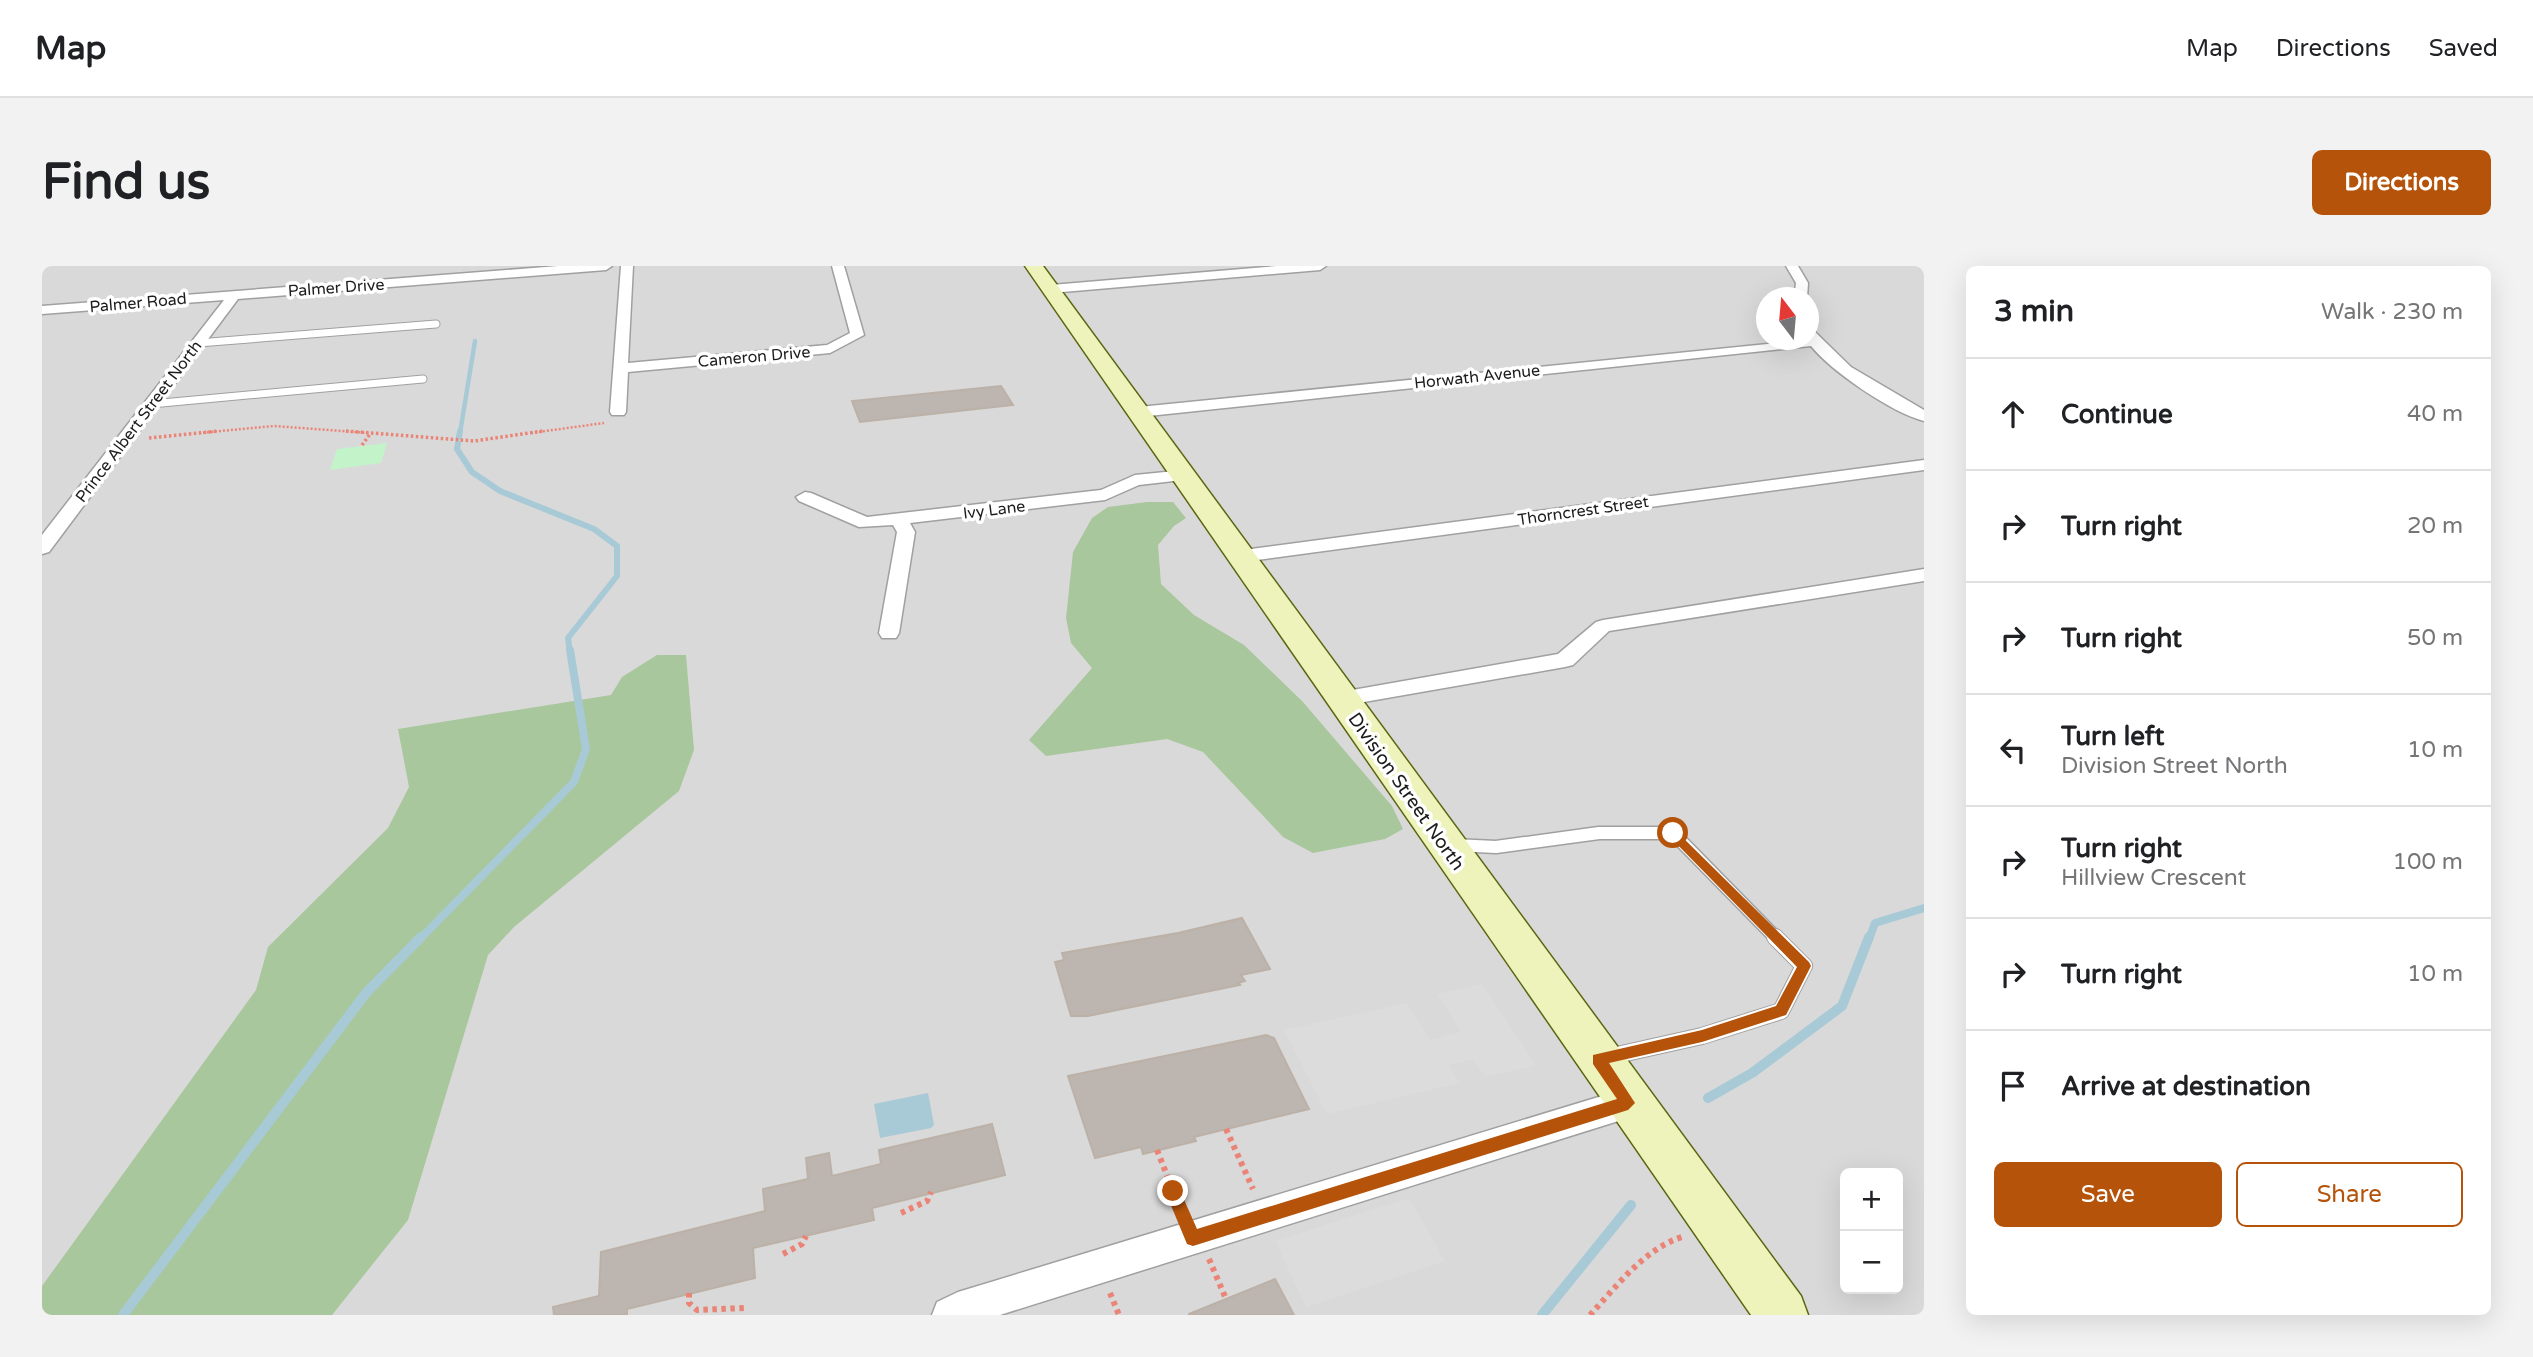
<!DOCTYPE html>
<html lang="en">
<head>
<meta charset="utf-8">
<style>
  body { margin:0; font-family:"Varela Round",sans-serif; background:#f2f2f2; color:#202124 }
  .controls { position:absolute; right:21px; bottom:21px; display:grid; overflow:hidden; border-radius:10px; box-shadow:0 7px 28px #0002 }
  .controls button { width:63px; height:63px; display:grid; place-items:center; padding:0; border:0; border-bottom:2px solid #e0e0e0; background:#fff; color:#202124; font:35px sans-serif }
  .compass { position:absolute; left:1714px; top:21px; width:63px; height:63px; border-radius:50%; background:#fff; box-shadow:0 7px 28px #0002; rotate:344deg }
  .stop { position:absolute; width:21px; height:21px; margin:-16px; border:5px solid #b45309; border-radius:50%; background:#fff }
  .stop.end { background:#b45309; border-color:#fff; box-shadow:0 2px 7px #0008 }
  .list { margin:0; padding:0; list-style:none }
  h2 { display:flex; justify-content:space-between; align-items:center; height:91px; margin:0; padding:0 28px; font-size:30px }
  h2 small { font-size:23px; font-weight:400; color:#757577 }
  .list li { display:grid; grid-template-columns:46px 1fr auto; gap:21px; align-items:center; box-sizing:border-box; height:112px; padding:0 28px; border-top:2px solid #e0e0e0 }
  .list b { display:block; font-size:26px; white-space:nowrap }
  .list p { margin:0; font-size:23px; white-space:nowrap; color:#757577 }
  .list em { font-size:23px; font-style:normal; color:#757577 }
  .actions { display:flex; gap:14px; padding:21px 28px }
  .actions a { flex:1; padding:16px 0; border:2px solid #b45309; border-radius:10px; text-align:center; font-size:24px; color:#b45309 }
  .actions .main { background:#b45309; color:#fff }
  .icon { flex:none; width:38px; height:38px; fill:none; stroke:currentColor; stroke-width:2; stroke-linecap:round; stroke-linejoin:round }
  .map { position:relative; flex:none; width:1882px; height:1049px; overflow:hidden; border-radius:10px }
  header { display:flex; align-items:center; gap:42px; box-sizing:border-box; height:98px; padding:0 35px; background:#fff; border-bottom:2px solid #e0e0e0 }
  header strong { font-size:33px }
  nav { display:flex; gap:38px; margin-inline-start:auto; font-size:24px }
  .intro { display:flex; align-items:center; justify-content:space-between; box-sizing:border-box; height:168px; padding:0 42px }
  h1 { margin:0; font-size:49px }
  .button { padding:18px 32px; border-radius:10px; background:#b45309; color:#fff; font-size:24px; font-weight:700 }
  main { display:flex; gap:42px; padding:0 42px }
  aside { flex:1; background:#fff; border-radius:10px; box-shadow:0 7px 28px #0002 }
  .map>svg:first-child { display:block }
  .residential { fill:#dad9d9; fill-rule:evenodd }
  .forest { fill:#a8c79c }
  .park { fill:#c3f3c8 }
  .parking { fill:#dcdcdc }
  .water { fill:#a7cad6 }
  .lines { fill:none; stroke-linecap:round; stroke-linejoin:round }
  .stream-far3 { stroke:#a7cad6; stroke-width:4.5 }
  .stream-far2 { stroke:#a7cad6; stroke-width:6 }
  .stream-far1 { stroke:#a7cad6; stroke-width:8 }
  .stream { stroke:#a7cad6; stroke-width:10 }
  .building { fill:#bcb5b0; stroke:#bcb1a7; stroke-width:2 }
  .service-far2-casing { stroke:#a0a0a0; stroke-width:9 }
  .service-far1-casing { stroke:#a0a0a0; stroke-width:15 }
  .service-casing { stroke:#a0a0a0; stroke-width:18 }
  .minor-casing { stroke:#a0a0a0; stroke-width:3 }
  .secondary-casing { stroke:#5b6610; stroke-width:3 }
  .path-far2 { stroke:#ea8476; stroke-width:2.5; stroke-dasharray:2 2; stroke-linecap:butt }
  .path-far1 { stroke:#ea8476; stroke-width:3.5; stroke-dasharray:2.5 2.5; stroke-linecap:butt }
  .path { stroke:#ea8476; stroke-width:6; stroke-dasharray:4.5 4.5; stroke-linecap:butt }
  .service-far2 { stroke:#fff; stroke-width:7 }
  .service-far1 { stroke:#fff; stroke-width:12 }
  .service { stroke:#fff; stroke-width:16 }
  .minor { fill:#fff; fill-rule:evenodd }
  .secondary { fill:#eef2bb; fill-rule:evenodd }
  .route { fill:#b45309 }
  .labels { text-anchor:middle; stroke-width:7; stroke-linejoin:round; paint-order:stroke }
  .far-street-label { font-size:16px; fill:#1c1c1c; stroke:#fff }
  .street-label { font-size:19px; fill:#1c1c1c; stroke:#fff }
</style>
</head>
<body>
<header>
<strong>Map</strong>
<nav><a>Map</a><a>Directions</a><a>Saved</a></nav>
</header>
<div class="intro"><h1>Find us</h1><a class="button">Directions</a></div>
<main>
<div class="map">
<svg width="1882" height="1049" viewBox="0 0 1882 1049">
  <rect width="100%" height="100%" fill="#ece9e3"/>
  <path class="residential" d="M 0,0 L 1882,0 L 1882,1049 L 0,1049 ZM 1724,32 L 1766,32 L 1766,74 L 1724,74 ZM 1803,907 L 1856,907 L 1856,1023 L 1803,1023 Z"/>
  <g class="forest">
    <path d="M 1105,236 L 1131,236 L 1144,252 L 1132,260 L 1116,279 L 1119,318 L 1152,349 L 1202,379 L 1261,436 L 1350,540 L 1361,563 L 1343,573 L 1271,587 L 1241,571 L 1161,486 L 1125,473 L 1004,490 L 987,474 L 1050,402 L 1029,377 L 1024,352 L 1031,286 L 1050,252 L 1066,241 Z"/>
    <path d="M 615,389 L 644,389 L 652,484 L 637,525 L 472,661 L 446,689 L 366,954 L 290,1049 L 0,1049 L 0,1020 L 214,724 L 226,681 L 346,562 L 367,521 L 356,463 L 569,429 L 580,411 Z"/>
  </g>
  <path class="park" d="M 345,177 L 339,197 L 288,204 L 295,183 Z"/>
  <g class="parking">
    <path d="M 1440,718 L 1494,799 L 1443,811 L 1431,793 L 1407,799 L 1418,817 L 1285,848 L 1242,764 L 1365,737 L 1388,774 L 1419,766 L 1395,728 Z"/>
    <path d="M 1367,932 L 1403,995 L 1264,1041 L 1233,975 Z"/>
  </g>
  <path class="water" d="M 886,827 L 892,859 L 889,862 L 838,872 L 832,838 Z"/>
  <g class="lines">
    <path class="stream-far3" d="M 418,167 L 433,75"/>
    <g class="stream-far2">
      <path d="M 417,171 L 418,165"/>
      <path d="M 416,177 L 415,183 L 430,206 L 458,225 L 552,263 L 575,280 L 575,310 L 526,372 L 528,386"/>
    </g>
    <g class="stream-far1">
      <path d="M 378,673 L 532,516 L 544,483 L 528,384"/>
      <path d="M 1827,673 L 1833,657 L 1882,642"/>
    </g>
    <g class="stream">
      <path d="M 1666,832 L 1710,807 L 1800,740 L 1827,671"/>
      <path d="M 81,1049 L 324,727 L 379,671"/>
      <path d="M 1500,1049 L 1589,939"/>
    </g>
  </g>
  <g class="building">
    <path d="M 959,120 L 971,139 L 818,156 L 810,135 Z"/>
    <path d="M 1200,652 L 1228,703 L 1199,709 L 1203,715 L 1196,717 L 1198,719 L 1046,750 L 1029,750 L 1013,696 L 1022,694 L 1020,687 L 1136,667 Z"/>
    <path d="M 1224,769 L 1232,772 L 1267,843 L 1152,871 L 1154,875 L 1101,888 L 1099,881 L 1053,892 L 1026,810 Z"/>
    <path d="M 950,858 L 963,909 L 830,942 L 832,954 L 711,982 L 713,1012 L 585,1043 L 585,1049 L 512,1049 L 511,1041 L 557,1030 L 559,986 L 723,945 L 721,923 L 766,913 L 764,892 L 787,887 L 790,910 L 839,898 L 837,884 Z"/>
    <path d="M 1233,1013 L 1252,1049 L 1147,1049 L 1147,1048 Z"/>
  </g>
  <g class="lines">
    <defs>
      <g id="service-far2">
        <path d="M 156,77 L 394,58"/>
        <path d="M 109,138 L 381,113"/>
      </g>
      <path id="service-far1" d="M 1412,579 L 1454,581 L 1557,567 L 1631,567 L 1735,673"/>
      <path id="service" d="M 1566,791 L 1660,770 L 1739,745 L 1762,700 L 1733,671"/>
      <g id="minor">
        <path d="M 516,0 L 570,0 L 564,4 L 196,33 L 7,286 L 0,288 L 0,269 L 182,34 L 0,48 L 0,40 Z"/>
        <path d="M 579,0 L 591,0 L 586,97 L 785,79 L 808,67 L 790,0 L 802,0 L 822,69 L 788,87 L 586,106 L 584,146 L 582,149 L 570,149 L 568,146 Z"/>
        <path d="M 1235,0 L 1284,0 L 1278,4 L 1009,27 L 1003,23 L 1009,19 Z"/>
        <path d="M 1744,0 L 1756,0 L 1766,17 L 1765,32 L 1752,32 L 1754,17 Z"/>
        <path d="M 1766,63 L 1771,64 L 1809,101 L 1882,144 L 1882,155 C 1850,147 1789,105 1769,80 L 1097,151 L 1089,146 L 1097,141 L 1766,74 Z"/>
        <path d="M 1882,194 L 1882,204 L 1201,296 L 1191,290 L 1201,284 Z"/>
        <path d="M 1143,204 L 1149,205 L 1152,209 L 1149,213 L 1097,219 L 1063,234 L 868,257 L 873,266 L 857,367 L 854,372 L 840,372 L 837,367 L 855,266 L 851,259 L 817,261 L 757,235 L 754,231 L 763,226 L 769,227 L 825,251 L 1059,224 L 1093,209 Z"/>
        <path d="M 1882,303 L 1882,315 L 1567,365 L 1531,399 L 1523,401 L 1299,440 L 1291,438 L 1288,433 L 1291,428 L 1299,426 L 1516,388 L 1554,356 L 1561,354 Z"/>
        <path d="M 1586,822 L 1597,827 L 1602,837 L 1597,847 L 1586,852 L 958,1049 L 890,1049 L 895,1036 L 916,1026 Z"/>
      </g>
      <path id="secondary" d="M 983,0 L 1001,0 L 1759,1030 L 1766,1049 L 1709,1049 Z"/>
    </defs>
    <use href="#service-far2" class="service-far2-casing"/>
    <use href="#service-far1" class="service-far1-casing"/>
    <use href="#service" class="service-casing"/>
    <use href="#minor" class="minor-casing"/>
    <use href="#secondary" class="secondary-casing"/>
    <g class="path-far2">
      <path d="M 157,167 L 232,160 L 327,167"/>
      <path d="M 489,167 L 562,157"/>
    </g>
    <g class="path-far1">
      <path d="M 304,165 L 432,175 L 501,165"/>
      <path d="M 107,172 L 176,165"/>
      <path d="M 320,179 L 328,168"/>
    </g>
    <g class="path">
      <path d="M 1184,863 L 1211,923"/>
      <path d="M 1115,884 L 1139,945"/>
      <path d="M 859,947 L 885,935 L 889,926"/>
      <path d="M 741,988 L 760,978 L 764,970"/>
      <path d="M 1167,993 L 1184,1033"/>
      <path d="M 647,1027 L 647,1037 L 655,1044 L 702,1042"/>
      <path d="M 1068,1027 L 1077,1049"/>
      <path d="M 1548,1049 C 1574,1021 1602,983 1640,971"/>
    </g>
    <use href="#service-far2" class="service-far2"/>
    <use href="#service-far1" class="service-far1"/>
    <use href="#service" class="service"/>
    <use href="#minor" class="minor"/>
    <use href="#secondary" class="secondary"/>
  </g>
  <path class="route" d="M 1631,562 L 1767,696 L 1769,700 L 1744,749 L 1660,776 L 1567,797 L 1593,837 L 1586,844 L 1151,980 L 1145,978 L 1123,925 L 1125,920 L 1131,917 L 1136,920 L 1155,963 L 1575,833 L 1551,798 L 1551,789 L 1660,764 L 1734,740 L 1755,701 L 1627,570 L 1627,564 Z"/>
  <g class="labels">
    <g class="far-street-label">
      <text transform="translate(294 21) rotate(-4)" y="6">Palmer Drive</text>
      <text transform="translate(96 36) rotate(-5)" y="6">Palmer Road</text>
      <text transform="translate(712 90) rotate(-5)" y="6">Cameron Drive</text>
      <text transform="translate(1435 110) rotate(-6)" y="6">Horwath Avenue</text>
      <text transform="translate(96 155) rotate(-53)" y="6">Prince Albert Street North</text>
      <text transform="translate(952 243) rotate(-7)" y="6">Ivy Lane</text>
      <text transform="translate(1541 244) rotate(-8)" y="6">Thorncrest Street</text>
    </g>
    <g class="street-label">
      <text transform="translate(1365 525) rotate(55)" y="7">Division Street North</text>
    </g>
  </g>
</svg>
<div class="controls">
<button>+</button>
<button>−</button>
</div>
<svg class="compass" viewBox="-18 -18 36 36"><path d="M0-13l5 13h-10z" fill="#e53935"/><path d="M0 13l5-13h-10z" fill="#757577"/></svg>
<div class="stop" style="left:1631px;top:567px"></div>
<div class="stop end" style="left:1131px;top:925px"></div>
</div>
<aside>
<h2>3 min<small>Walk · 230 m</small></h2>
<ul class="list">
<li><svg class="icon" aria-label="ahead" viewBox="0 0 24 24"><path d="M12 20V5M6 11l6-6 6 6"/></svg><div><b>Continue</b></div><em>40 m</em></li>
<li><svg class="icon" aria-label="right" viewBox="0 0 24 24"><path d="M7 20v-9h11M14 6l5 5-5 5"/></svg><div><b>Turn right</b></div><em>20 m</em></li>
<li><svg class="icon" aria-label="right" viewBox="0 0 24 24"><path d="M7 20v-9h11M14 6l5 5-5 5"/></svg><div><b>Turn right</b></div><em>50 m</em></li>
<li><svg class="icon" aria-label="left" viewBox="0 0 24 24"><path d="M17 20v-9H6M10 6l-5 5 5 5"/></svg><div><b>Turn left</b><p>Division Street North</p></div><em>10 m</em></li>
<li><svg class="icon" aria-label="right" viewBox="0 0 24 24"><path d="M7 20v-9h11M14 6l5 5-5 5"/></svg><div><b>Turn right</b><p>Hillview Crescent</p></div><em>100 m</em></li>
<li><svg class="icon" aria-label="right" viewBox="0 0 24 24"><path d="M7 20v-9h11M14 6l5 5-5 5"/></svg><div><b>Turn right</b></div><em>10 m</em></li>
<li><svg class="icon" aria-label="arrive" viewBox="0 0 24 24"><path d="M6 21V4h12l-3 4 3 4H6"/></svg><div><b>Arrive at destination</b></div></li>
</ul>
<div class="actions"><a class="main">Save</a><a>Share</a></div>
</aside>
</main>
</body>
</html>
